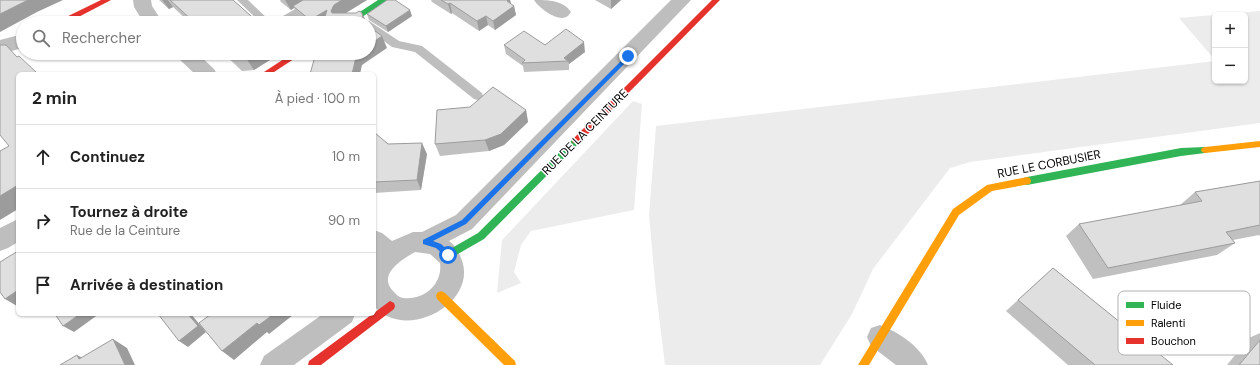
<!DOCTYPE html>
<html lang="fr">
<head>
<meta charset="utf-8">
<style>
  body { margin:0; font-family:"DM Sans",sans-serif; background:#f6f6f6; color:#222 }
  .controls { position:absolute; right:12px; top:12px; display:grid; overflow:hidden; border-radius:6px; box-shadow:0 1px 3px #0004 }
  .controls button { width:36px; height:36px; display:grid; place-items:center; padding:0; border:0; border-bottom:1px solid #e0e0e0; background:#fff; color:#222; font:20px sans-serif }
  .stop { position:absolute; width:12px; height:12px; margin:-9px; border:3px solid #1a73e8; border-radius:50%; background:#fff }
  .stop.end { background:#1a73e8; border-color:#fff; box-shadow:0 1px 4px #0008 }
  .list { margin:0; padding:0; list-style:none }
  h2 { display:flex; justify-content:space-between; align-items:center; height:52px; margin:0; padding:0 16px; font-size:17px }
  h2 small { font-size:13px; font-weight:400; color:#767676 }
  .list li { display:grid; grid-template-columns:26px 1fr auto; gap:12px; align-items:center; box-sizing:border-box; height:64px; padding:0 16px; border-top:1px solid #e0e0e0 }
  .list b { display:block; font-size:15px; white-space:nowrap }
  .list p { margin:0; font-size:13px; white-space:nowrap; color:#767676 }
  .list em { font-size:13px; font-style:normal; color:#767676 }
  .icon { flex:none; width:22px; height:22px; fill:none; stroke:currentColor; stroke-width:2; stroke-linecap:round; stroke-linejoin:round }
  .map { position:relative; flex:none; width:1260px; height:365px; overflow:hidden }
  .search { position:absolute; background:#fff; box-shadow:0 1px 3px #0004; left:16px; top:16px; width:360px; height:44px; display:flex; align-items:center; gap:10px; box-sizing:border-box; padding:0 14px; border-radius:22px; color:#767676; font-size:15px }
  .panel { position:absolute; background:#fff; box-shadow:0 1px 3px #0004; left:16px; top:72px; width:360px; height:244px; border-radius:6px }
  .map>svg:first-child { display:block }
  .green { fill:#ececec }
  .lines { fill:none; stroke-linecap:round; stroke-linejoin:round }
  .lane { fill:#bebebe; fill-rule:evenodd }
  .street { fill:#bebebe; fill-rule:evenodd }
  .fast { fill:#30b455; fill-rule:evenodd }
  .slow { fill:#ff9f0a; fill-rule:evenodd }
  .jam { fill:#e5322d; fill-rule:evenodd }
  .wall { fill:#c0c0c0 }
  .shaded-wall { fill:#9c9c9c }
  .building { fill:#dfdfdf; stroke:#9c9c9c }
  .route { fill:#1a73e8 }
  .labels { text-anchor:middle; stroke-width:3; stroke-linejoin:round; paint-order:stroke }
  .street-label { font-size:12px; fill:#000; stroke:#fff }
  .key { fill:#fff; stroke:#b2b2b2; stroke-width:1 }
  .key-label { font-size:11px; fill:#000 }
</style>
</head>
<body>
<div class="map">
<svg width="1260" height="365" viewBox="0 0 1260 365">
  <rect width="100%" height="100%" fill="#fff"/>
  <g class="green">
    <path d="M 1260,11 L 1260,123 L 970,162 L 950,168 L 873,269 L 852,314 L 820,365 L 665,365 L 656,292 L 649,215 L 656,126 L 1215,61 L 1215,81 L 1245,81 L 1245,15 L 1215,15 L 1215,60 L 1179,18 Z"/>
    <path d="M 633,101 L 642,104 L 634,210 L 531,231 L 521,245 L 514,272 L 521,283 L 497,293 L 502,240 Z"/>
  </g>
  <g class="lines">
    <g class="lane">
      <path d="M 237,0 L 248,0 L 272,23 L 261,23 Z"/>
      <path d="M 311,0 L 324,0 L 322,2 L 288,23 L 275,23 L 276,20 Z"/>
      <path d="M 369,21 L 399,41 L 422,46 L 482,93 L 483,96 L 482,99 L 478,100 L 474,99 L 415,52 L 392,47 L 369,30 L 369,23 L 365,23 Z"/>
    </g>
    <g class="street">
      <path d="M 133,0 L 151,0 L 152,6 L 163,23 L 144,23 L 134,7 Z"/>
      <path d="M 534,0 C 548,0 563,0 571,12 L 568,16 C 566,17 564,18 562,18 C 553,18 538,7 534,0 Z"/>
      <path d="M 671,0 L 691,0 L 472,229 L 449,241 C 455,245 458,251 461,258 C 480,302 406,343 374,306 L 374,230 L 382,233 L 392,241 L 413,232 L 422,232 L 456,215 ZM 415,252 L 430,254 L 440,263 C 443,284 424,301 403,298 C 398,297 396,294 393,291 C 377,274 403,259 415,252 Z"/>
      <path d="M 23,34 L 23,48 L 0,54 L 0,40 Z"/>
      <path d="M 175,53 L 197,53 L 214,69 L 217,74 L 195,74 L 178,58 Z"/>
      <path d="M 18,219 L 18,242 L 8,248 L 0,251 L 0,228 Z"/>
      <path d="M 323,314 L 355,314 L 352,322 L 294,365 L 260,365 L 264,356 Z"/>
      <path d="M 880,325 C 898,332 920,346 928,365 L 896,365 L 871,346 L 867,337 L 871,328 Z"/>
    </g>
    <g class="fast">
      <path d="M 378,0 L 388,0 L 353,23 L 343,23 Z"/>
      <path d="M 576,138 L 580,141 L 579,143 L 484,239 L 451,258 L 448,259 L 445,258 L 443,255 L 445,252 L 478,233 L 573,139 Z"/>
      <path d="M 1205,147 L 1208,148 L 1209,150 L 1208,152 L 1205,153 L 1181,156 L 1027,185 L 1024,184 L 1023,181 L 1024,178 L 1027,177 L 1181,148 Z"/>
    </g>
    <g class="slow">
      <path d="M 1260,141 L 1260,147 L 1205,153 L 1202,152 L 1201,150 L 1202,148 L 1205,147 Z"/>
      <path d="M 1027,177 L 1030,178 L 1031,181 L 1030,184 L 992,191 L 959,215 L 869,365 L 858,365 L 953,209 L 987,185 Z"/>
      <path d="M 441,291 L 445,293 L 515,361 L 516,365 L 504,365 L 437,299 L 436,296 L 437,293 Z"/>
    </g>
    <g class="jam">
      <path d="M 101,0 L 111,0 L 67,23 L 57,23 L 58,21 Z"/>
      <path d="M 712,0 L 720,0 L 579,143 L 573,143 L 572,141 L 573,139 Z"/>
      <path d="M 293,53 L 303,53 L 271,74 L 261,74 Z"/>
      <path d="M 390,301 L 394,303 L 395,306 L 394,309 L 321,365 L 308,365 L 309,361 Z"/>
    </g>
  </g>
  <g class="wall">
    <path d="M 159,0 L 233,0 L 259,23 L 190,23 L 173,7 L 169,9 Z"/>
    <path d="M 280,0 L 367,0 L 346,13 L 368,23 L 306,23 L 300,18 L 294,8 L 291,10 L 281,2 Z"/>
    <path d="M 431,0 L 510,0 L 511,4 L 514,6 L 516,15 L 495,30 L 488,25 L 479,31 L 452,13 L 451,14 L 432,2 Z"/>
    <path d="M 595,0 L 621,0 L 611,9 Z"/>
    <path d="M 367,14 L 412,16 L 388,32 L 369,20 Z"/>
    <path d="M 504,45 L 545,45 L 585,52 L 569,64 L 569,70 L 524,72 L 523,66 L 506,54 Z"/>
    <path d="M 223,53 L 281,53 L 254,70 L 242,71 Z"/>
    <path d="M 526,110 L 528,122 L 504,145 L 489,151 L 440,156 L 435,144 Z"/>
    <path d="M 374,132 L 388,144 L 427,154 L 421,190 L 374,193 Z"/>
    <path d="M 1260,181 L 1260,236 L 1259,235 L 1233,240 L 1235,243 L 1217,255 L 1093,279 L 1066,236 L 1079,224 L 1179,206 L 1195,192 Z"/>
    <path d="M 1053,268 L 1173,365 L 1068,365 L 1006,311 Z"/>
    <path d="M 1260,333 L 1260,365 L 1227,365 L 1249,338 Z"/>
  </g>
  <g class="shaded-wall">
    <path d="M 28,0 L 63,0 L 37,12 L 0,32 L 0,14 Z"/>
    <path d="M 162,0 L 168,0 L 173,7 L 169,9 Z"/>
    <path d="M 285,0 L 308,0 L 293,6 L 294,8 L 291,10 Z"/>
    <path d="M 342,0 L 367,0 L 339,17 L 337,22 L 331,11 L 334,5 Z"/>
    <path d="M 508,0 L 510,0 L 512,8 L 514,6 L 516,15 L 495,30 L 493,21 L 507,1 Z"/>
    <path d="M 611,0 L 621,0 L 611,9 Z"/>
    <path d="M 450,3 L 452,13 L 451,14 L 448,4 Z"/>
    <path d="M 327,10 L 330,23 L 311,23 L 310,20 Z"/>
    <path d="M 410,10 L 412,16 L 388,32 L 386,26 Z"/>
    <path d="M 362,13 L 367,23 L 363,19 Z"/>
    <path d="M 486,16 L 488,25 L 479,31 L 477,21 Z"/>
    <path d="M 382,36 L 387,48 L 362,65 L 360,74 L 352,74 L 357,53 L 369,53 L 369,45 Z"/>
    <path d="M 584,42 L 585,52 L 569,64 L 568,61 L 564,58 Z"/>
    <path d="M 255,53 L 281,53 L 254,70 L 246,58 Z"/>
    <path d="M 526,110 L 528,122 L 504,145 L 489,151 L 485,140 Z"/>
    <path d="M 422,143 L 427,154 L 421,190 L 417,180 Z"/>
    <path d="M 18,185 L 18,209 L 0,220 L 0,196 Z"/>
    <path d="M 18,290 L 18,305 L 17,306 L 5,299 Z"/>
    <path d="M 80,314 L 99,314 L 74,332 L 63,326 Z"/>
    <path d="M 188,314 L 191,314 L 206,332 L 188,347 L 179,341 Z"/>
    <path d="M 274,314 L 292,314 L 293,315 L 269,334 L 267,332 L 234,360 L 222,351 L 257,323 Z"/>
    <path d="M 113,339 L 127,348 L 135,365 L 125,365 Z"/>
    <path d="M 77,355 L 92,363 L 79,359 Z"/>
  </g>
  <g class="building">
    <path d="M 0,0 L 28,0 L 0,14 Z"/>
    <path d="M 170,0 L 233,0 L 259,23 L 195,23 Z"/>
    <path d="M 303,0 L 342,0 L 334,5 L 331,11 L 332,13 L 356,13 L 359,11 L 362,13 L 363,19 L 368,23 L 323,23 L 327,10 L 310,20 L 293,6 Z"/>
    <path d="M 387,0 L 395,0 L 410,10 L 386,26 L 367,14 Z"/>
    <path d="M 441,0 L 508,0 L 507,1 L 514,6 L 493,21 L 486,16 L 477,21 L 450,3 L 448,4 Z"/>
    <path d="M 369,24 L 373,27 L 371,28 L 382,36 L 369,45 Z"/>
    <path d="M 566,29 L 584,42 L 564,58 L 568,61 L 522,63 L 525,60 L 504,45 L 524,31 L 545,45 Z"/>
    <path d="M 0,45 L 6,45 L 17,57 L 19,56 L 38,74 L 18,74 L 18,185 L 0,196 L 0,151 L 9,146 L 0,135 Z"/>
    <path d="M 228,53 L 255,53 L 246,58 L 235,59 Z"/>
    <path d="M 316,53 L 357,53 L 352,74 L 310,74 Z"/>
    <path d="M 493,87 L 526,110 L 501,134 L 485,140 L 435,144 L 437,110 L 470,107 Z"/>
    <path d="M 374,132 L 388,144 L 422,143 L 417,180 L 374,182 Z"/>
    <path d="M 1260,181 L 1260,225 L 1226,232 L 1235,243 L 1108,268 L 1079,224 L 1202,201 L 1195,192 Z"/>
    <path d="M 18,251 L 18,290 L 5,299 L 0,292 L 0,262 Z"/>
    <path d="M 1053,268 L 1173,365 L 1095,365 L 1018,300 Z"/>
    <path d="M 55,314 L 80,314 L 63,326 Z"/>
    <path d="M 158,314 L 188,314 L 198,326 L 179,341 Z"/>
    <path d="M 211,314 L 274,314 L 259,325 L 257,323 L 222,351 L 199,323 Z"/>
    <path d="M 113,339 L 125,365 L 60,365 L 77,355 L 79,359 Z"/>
    <path d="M 1260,340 L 1260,365 L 1239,365 Z"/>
  </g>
  <path class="route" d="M 628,54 L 631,56 L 630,58 L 466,224 L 433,241 L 441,244 L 451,253 L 451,257 L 446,257 L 436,248 L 423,244 L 423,240 L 462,220 Z"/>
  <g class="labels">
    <g class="street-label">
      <text transform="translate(585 132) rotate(-45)" y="4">RUE DE LA CEINTURE</text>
      <text transform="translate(1049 164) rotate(-11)" y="4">RUE LE CORBUSIER</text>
    </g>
  </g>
  <rect x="1118" y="291" width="132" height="64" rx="6" class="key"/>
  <rect x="1126" y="302" width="18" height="6" fill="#30b455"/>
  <rect x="1126" y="320" width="18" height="6" fill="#ff9f0a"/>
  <rect x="1126" y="338" width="18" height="6" fill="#e5322d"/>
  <g class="key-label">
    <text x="1151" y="309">Fluide</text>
    <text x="1151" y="327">Ralenti</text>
    <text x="1151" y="345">Bouchon</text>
  </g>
</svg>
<div class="controls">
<button>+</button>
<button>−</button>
</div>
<div class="stop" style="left:448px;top:255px"></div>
<div class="stop end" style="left:628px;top:56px"></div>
<div class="search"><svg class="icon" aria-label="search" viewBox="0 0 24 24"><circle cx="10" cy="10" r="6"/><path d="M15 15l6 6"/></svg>Rechercher</div>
<section class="panel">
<h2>2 min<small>À pied · 100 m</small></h2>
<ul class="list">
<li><svg class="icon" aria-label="ahead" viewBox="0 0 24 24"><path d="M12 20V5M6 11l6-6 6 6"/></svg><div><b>Continuez</b></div><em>10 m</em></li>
<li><svg class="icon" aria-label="right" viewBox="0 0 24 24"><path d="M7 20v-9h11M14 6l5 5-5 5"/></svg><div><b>Tournez à droite</b><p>Rue de la Ceinture</p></div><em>90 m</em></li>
<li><svg class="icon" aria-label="arrive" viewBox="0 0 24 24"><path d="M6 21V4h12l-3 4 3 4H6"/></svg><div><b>Arrivée à destination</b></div></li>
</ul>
</section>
</div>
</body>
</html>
